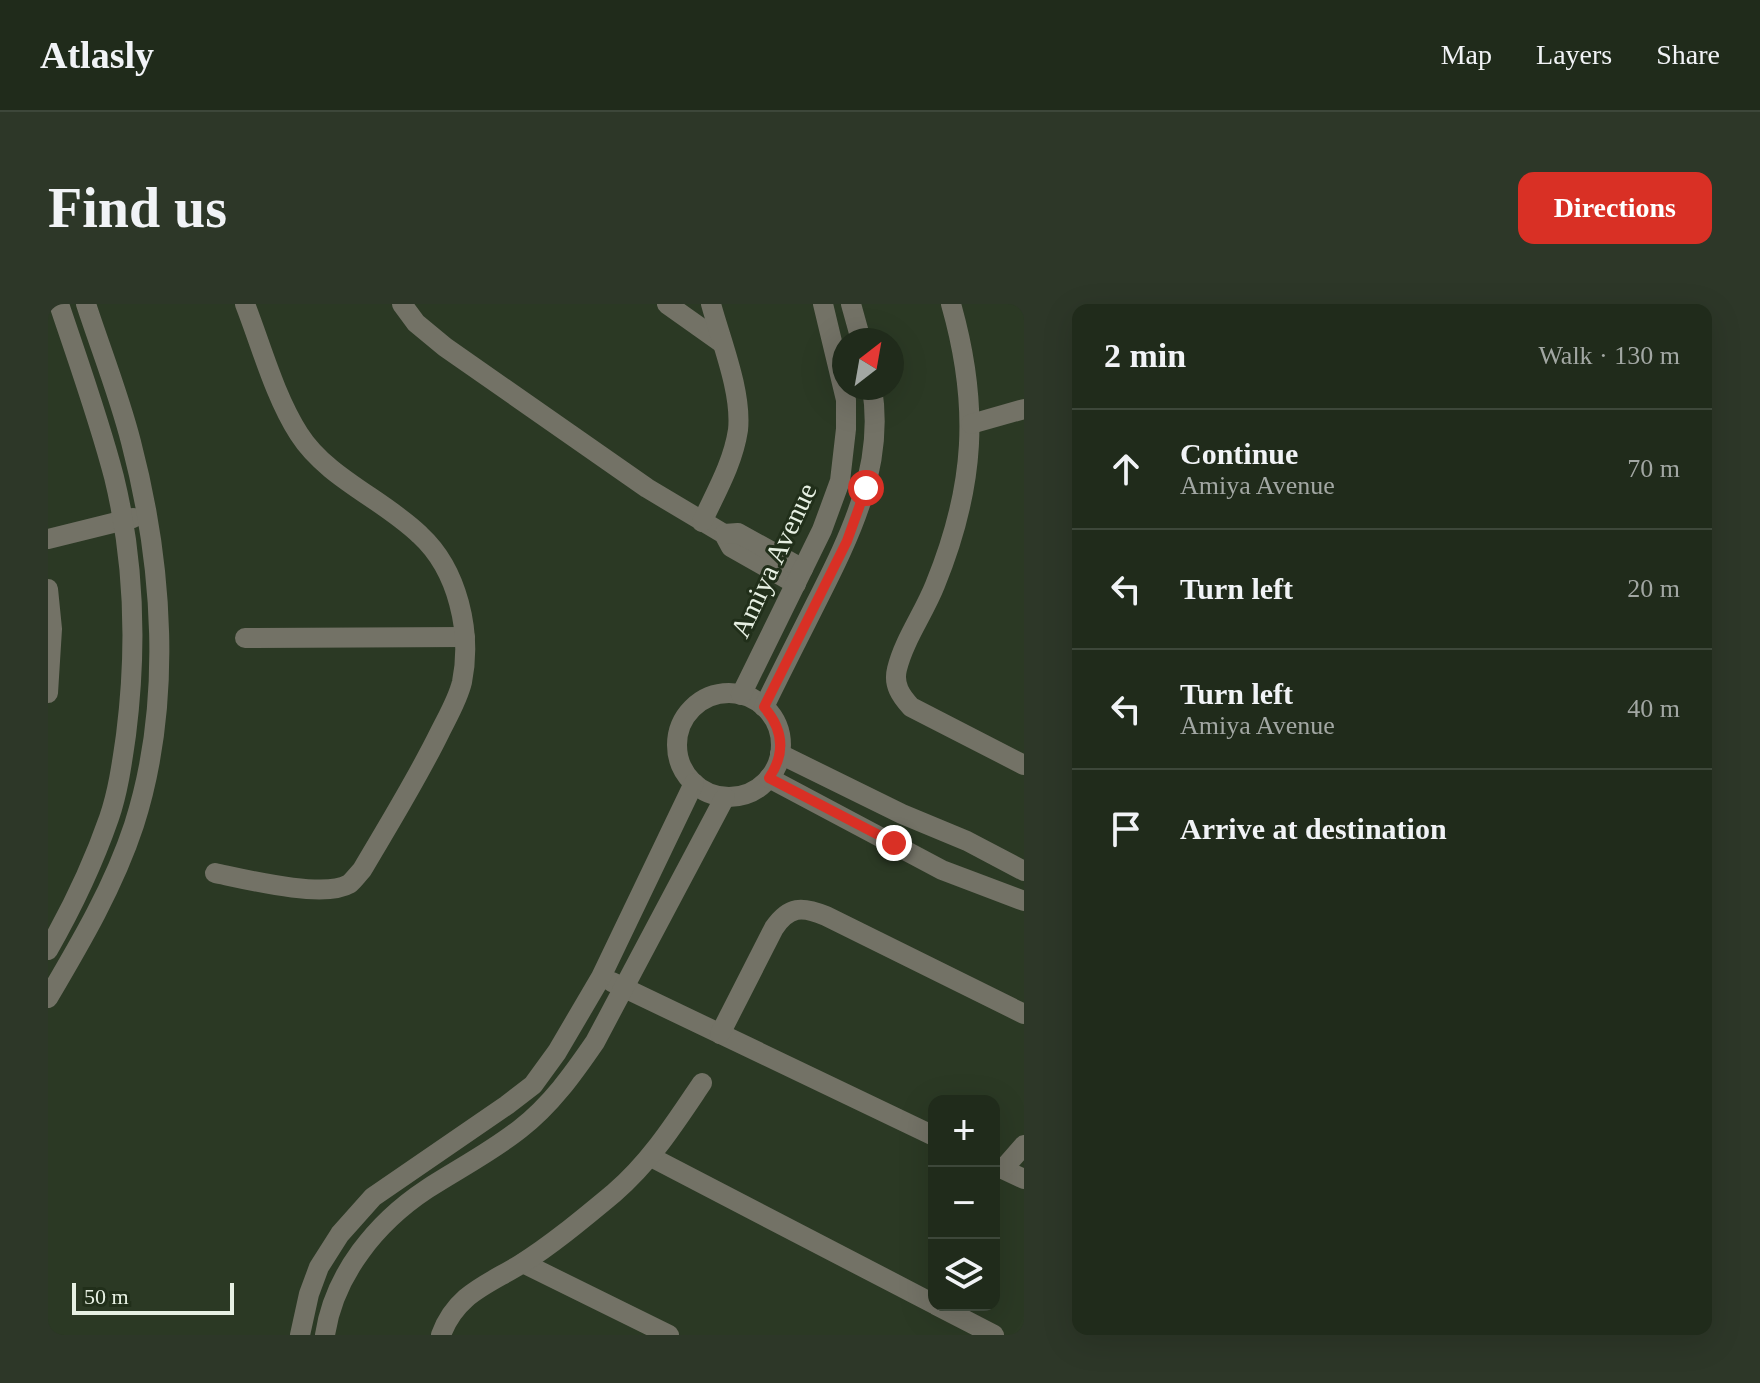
<!DOCTYPE html>
<html lang="en">
<head>
<meta charset="utf-8">
<style>
  body { margin:0; font-family:"Times New Roman",serif; background:#2d3728; color:#f1f3f6 }
  .controls { position:absolute; right:24px; bottom:24px; display:grid; overflow:hidden; border-radius:16px; box-shadow:0 8px 32px #0002 }
  .controls button { width:72px; height:72px; display:grid; place-items:center; padding:0; border:0; border-bottom:2px solid #3d473a; background:#202b1b; color:#f1f3f6; font:40px sans-serif }
  .compass { position:absolute; left:784px; top:24px; width:72px; height:72px; border-radius:50%; background:#202b1b; box-shadow:0 8px 32px #0002; rotate:31deg }
  .scale { position:absolute; left:24px; bottom:20px; width:162px; box-sizing:border-box; padding-left:8px; border:4px solid #e7f0e3; border-top:0; font-size:22px; line-height:28px; white-space:nowrap; color:#e7f0e3; -webkit-text-stroke:6px #212f1a; paint-order:stroke }
  .stop { position:absolute; width:24px; height:24px; margin:-18px; border:6px solid #d93025; border-radius:50%; background:#fff }
  .stop.end { background:#d93025; border-color:#fff; box-shadow:0 2px 8px #0008 }
  .list { margin:0; padding:0; list-style:none }
  h2 { display:flex; justify-content:space-between; align-items:center; height:104px; margin:0; padding:0 32px; font-size:34px }
  h2 small { font-size:26px; font-weight:400; color:#a2a7a3 }
  .list li { display:grid; grid-template-columns:52px 1fr auto; gap:24px; align-items:center; box-sizing:border-box; height:120px; padding:0 32px; border-top:2px solid #3d473a }
  .list b { display:block; font-size:30px; white-space:nowrap }
  .list p { margin:0; font-size:26px; white-space:nowrap; color:#a2a7a3 }
  .list em { font-size:26px; font-style:normal; color:#a2a7a3 }
  .icon { flex:none; width:44px; height:44px; fill:none; stroke:currentColor; stroke-width:2; stroke-linecap:round; stroke-linejoin:round }
  .map { position:relative; flex:none; width:976px; height:1031px; overflow:hidden; border-radius:16px }
  header { display:flex; align-items:center; gap:48px; box-sizing:border-box; height:112px; padding:0 40px; background:#202b1b; border-bottom:2px solid #3d473a }
  header strong { font-size:38px }
  nav { display:flex; gap:44px; margin-inline-start:auto; font-size:28px }
  .intro { display:flex; align-items:center; justify-content:space-between; box-sizing:border-box; height:192px; padding:0 48px }
  h1 { margin:0; font-size:56px }
  .button { padding:20px 36px; border-radius:16px; background:#d93025; color:#fff; font-size:28px; font-weight:700 }
  main { display:flex; gap:48px; padding:0 48px }
  aside { flex:1; background:#202b1b; border-radius:16px; box-shadow:0 8px 32px #0002 }
  .map>svg:first-child { display:block }
  .lines { fill:none; stroke-linecap:round; stroke-linejoin:round }
  .minor { stroke:#737266; stroke-width:20 }
  .route { stroke:#d93025; stroke-width:10 }
  .labels { text-anchor:middle; stroke-width:6; stroke-linejoin:round; paint-order:stroke }
  .street-label { font-size:28px; fill:#e7f0e3; stroke:#212f1a }
</style>
</head>
<body>
<header>
<strong>Atlasly</strong>
<nav><a>Map</a><a>Layers</a><a>Share</a></nav>
</header>
<div class="intro"><h1>Find us</h1><a class="button">Directions</a></div>
<main>
<div class="map">
<svg width="976" height="1031" viewBox="0 0 976 1031">
  <rect width="100%" height="100%" fill="#2b3924"/>
  <g class="lines">
    <g class="minor">
      <path d="M 354,0 L 368,19 L 397,43 L 599,184 L 676,230 L 683,243 L 748,280"/>
      <path d="M 619,0 L 674,39"/>
      <path d="M 803,0 L 813,36"/>
      <path d="M 903,0 C 932,102 927,183 887,281 C 876,309 856,336 849,365 C 845,381 853,392 863,403 L 976,461"/>
      <path d="M 923,120 L 976,105"/>
      <path d="M 654,218 C 668,188 685,159 690,126 C 694,88 673,37 663,0"/>
      <path d="M 676,230 L 690,229 L 755,265"/>
      <path d="M 0,235 L 85,214"/>
      <path d="M 0,285 L 4,325 L 0,389"/>
      <path d="M 197,334 L 417,333"/>
      <circle cx="681" cy="441" r="52"/>
      <path d="M 693,391 L 774,226 L 792,177 L 798,125 L 798,96 L 775,0"/>
      <path d="M 716,403 C 733,368 751,333 768,299 C 802,232 837,162 824,84"/>
      <path d="M 732,450 L 854,510 L 919,537 L 976,567"/>
      <path d="M 721,474 L 894,566 L 976,597"/>
      <path d="M 167,569 C 196,575 276,595 301,580 C 305,577 310,570 314,566 C 341,520 369,475 392,428 C 400,412 410,395 414,378 C 424,328 410,266 372,231 C 335,195 279,174 251,130 C 227,93 213,41 197,0"/>
      <path d="M 0,646 C 24,604 45,560 61,514 C 70,488 74,459 78,431 C 89,344 87,259 66,173 C 51,115 30,57 11,0"/>
      <path d="M 564,678 L 886,832"/>
      <path d="M 0,694 C 33,638 66,582 86,521 C 125,399 115,260 83,138 C 71,91 53,46 38,0"/>
      <path d="M 672,730 L 726,624 C 741,602 754,602 778,612 L 976,710"/>
      <path d="M 603,853 L 886,1000"/>
      <path d="M 946,861 L 976,875"/>
      <path d="M 955,865 L 976,841"/>
      <path d="M 475,959 L 621,1031"/>
      <path d="M 888,1001 L 946,1031"/>
      <path d="M 252,1031 L 261,990 L 271,963 L 292,930 L 325,893 L 459,801 L 485,781 L 509,748 L 553,673 L 646,479"/>
      <path d="M 277,1031 C 286,970 329,918 379,885 C 410,865 443,848 472,825 C 503,801 525,770 547,738 L 677,493"/>
      <path d="M 393,1031 C 408,990 439,981 473,960 C 505,940 537,913 566,889 C 603,857 627,819 654,779"/>
    </g>
  </g>
  <g class="lines">
    <path class="route" d="M 818,184 L 799,237 L 716,403 C 735,425 738,449 721,474 L 846,539"/>
  </g>
  <g class="labels">
    <g class="street-label">
      <text transform="translate(725 256) rotate(-65)" y="10">Amiya Avenue</text>
    </g>
  </g>
</svg>
<div class="controls">
<button>+</button>
<button>−</button>
<button><svg class="icon" aria-label="layers" viewBox="0 0 24 24"><path d="M12 4l9 5-9 5-9-5zM3 14l9 5 9-5"/></svg></button>
</div>
<svg class="compass" viewBox="-18 -18 36 36"><path d="M0-13l5 13h-10z" fill="#e53935"/><path d="M0 13l5-13h-10z" fill="#a2a7a3"/></svg>
<div class="scale">50 m</div>
<div class="stop" style="left:818px;top:184px"></div>
<div class="stop end" style="left:846px;top:539px"></div>
</div>
<aside>
<h2>2 min<small>Walk · 130 m</small></h2>
<ul class="list">
<li><svg class="icon" aria-label="ahead" viewBox="0 0 24 24"><path d="M12 20V5M6 11l6-6 6 6"/></svg><div><b>Continue</b><p>Amiya Avenue</p></div><em>70 m</em></li>
<li><svg class="icon" aria-label="left" viewBox="0 0 24 24"><path d="M17 20v-9H6M10 6l-5 5 5 5"/></svg><div><b>Turn left</b></div><em>20 m</em></li>
<li><svg class="icon" aria-label="left" viewBox="0 0 24 24"><path d="M17 20v-9H6M10 6l-5 5 5 5"/></svg><div><b>Turn left</b><p>Amiya Avenue</p></div><em>40 m</em></li>
<li><svg class="icon" aria-label="arrive" viewBox="0 0 24 24"><path d="M6 21V4h12l-3 4 3 4H6"/></svg><div><b>Arrive at destination</b></div></li>
</ul>
</aside>
</main>
</body>
</html>
